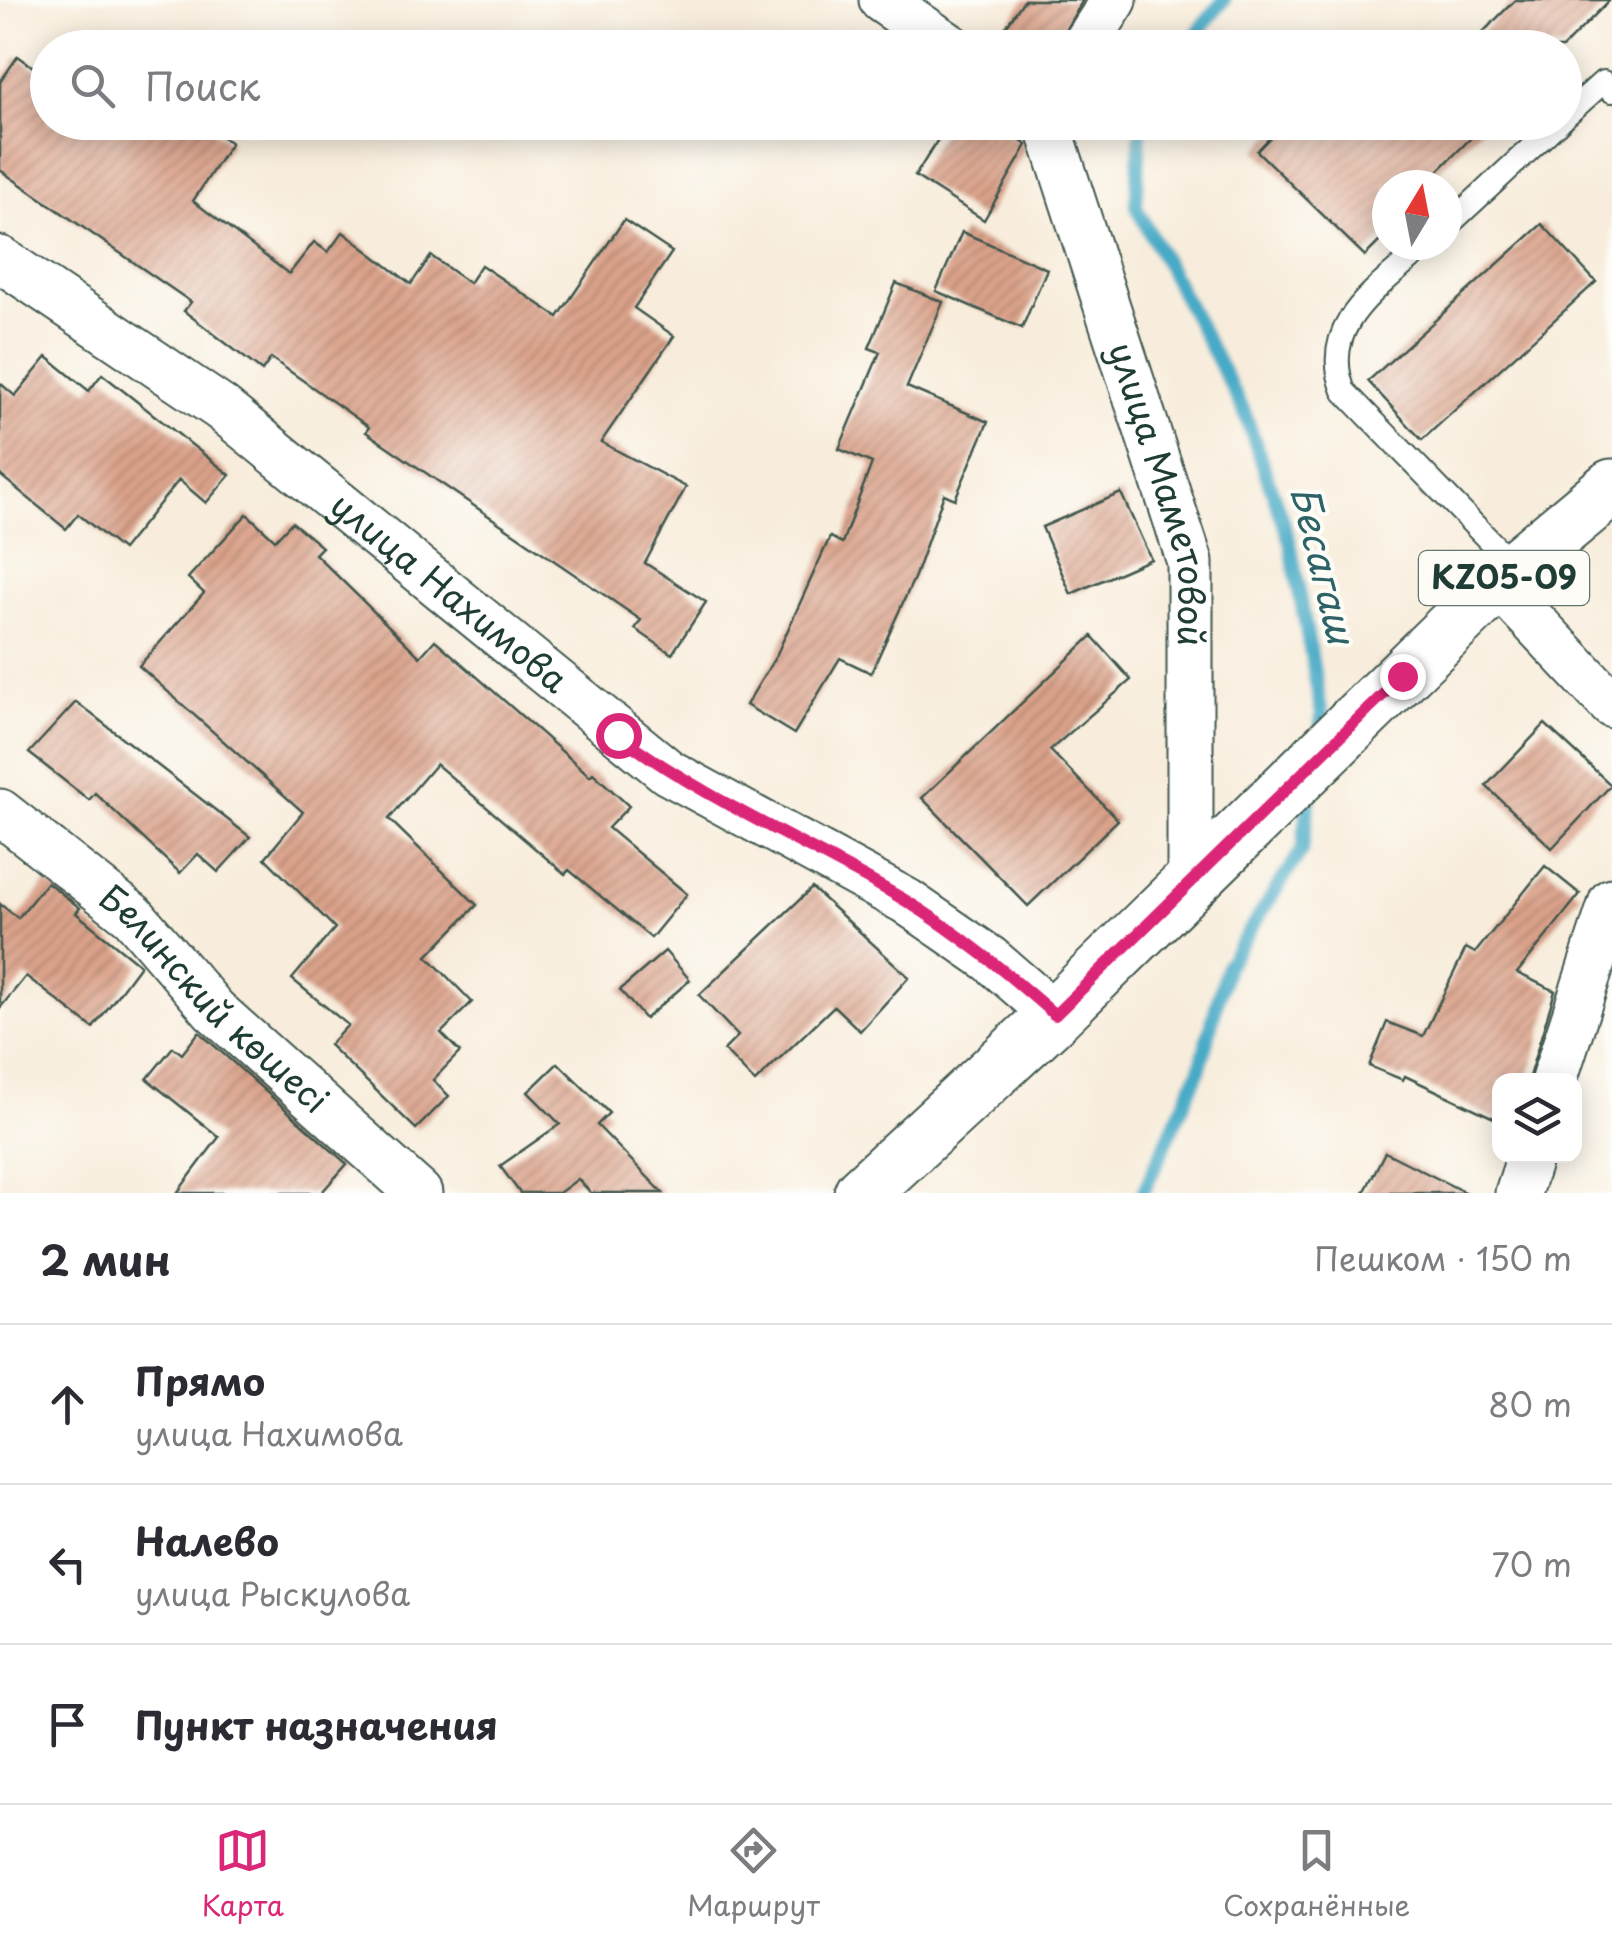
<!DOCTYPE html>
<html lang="ru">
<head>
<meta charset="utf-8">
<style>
  body { margin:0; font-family:"Playpen Sans",sans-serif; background:#f7f7f7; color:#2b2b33 }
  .controls { position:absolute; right:30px; bottom:30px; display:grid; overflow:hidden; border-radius:20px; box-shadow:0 5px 25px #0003 }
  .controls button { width:90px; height:90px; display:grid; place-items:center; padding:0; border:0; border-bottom:2px solid #e1e1e2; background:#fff; color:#2b2b33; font:50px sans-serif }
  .compass { position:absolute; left:1372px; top:170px; width:90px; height:90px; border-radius:50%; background:#fff; box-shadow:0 5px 25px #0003; rotate:10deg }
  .stop { position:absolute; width:30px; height:30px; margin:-22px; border:8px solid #db2777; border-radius:50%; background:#fff }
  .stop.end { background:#db2777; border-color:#fff; box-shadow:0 2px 10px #0008 }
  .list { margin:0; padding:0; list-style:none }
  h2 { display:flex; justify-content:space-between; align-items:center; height:130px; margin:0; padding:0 40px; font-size:42px }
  h2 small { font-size:32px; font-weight:400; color:#7c7c81 }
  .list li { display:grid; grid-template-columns:65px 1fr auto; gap:30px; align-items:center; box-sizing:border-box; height:160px; padding:0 40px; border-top:2px solid #e1e1e2 }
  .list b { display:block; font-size:38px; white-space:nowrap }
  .list p { margin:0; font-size:32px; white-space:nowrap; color:#7c7c81 }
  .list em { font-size:32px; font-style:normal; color:#7c7c81 }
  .icon { flex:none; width:55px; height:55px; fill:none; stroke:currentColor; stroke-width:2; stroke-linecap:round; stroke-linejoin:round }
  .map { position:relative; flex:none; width:1612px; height:1193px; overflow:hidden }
  .search { position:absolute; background:#fff; box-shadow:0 5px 25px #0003; left:30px; right:30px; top:30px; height:110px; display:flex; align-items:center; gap:25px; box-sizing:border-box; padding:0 35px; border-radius:55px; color:#7c7c81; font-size:38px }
  .sheet { height:610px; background:#fff }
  nav { display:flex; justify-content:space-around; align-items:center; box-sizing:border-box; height:140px; border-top:2px solid #e1e1e2; background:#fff; font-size:28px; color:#7c7c81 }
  nav a { display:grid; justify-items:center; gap:5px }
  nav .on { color:#db2777 }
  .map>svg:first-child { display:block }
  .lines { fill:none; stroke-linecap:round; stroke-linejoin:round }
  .stream { stroke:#46aac6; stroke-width:14 }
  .building { fill:url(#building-hatch) }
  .lane-casing { stroke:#40574d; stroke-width:26 }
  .street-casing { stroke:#40574d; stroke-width:49 }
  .primary-casing { stroke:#40574d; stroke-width:59 }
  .lane { stroke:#fff; stroke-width:22 }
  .street { stroke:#fff; stroke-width:45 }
  .primary { stroke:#fff; stroke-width:55 }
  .route { stroke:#db2777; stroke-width:12 }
  .labels { text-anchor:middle; stroke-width:8; stroke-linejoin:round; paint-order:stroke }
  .shield { fill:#fdfcf7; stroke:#62766e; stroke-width:2.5 }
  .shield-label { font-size:32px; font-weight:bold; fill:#1f3d34 }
  .street-label { font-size:35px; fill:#1f3d34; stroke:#fdfcf7 }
  .water-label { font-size:38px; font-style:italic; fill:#2d6367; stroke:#fdfcf7 }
</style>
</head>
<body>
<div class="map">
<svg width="1612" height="1193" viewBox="0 0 1612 1193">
  <defs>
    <pattern id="building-hatch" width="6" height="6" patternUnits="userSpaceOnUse" patternTransform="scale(2.5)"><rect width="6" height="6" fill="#dba28a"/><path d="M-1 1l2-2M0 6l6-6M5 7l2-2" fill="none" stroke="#b18572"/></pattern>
  </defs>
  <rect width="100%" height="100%" fill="#fdfcf7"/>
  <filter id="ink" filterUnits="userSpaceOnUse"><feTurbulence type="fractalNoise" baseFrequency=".01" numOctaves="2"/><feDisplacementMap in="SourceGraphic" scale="20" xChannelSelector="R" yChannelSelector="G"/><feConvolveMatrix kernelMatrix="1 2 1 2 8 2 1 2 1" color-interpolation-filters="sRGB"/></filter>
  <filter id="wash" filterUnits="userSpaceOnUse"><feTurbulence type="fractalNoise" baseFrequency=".0048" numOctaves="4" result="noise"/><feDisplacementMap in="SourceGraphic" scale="40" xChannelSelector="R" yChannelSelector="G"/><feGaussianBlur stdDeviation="2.25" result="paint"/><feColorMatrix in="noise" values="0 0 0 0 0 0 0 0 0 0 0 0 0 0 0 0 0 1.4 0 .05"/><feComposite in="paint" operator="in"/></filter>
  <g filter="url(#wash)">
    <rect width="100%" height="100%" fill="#f8eddc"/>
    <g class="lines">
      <g class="stream">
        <path d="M 1185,48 L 1224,0"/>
        <path d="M 1141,122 L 1136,207 L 1244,411 L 1290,542 L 1322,715 L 1320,732"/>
        <path d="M 1143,1193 L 1200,1068 L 1227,965 L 1302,850 L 1311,788"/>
      </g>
    </g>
    <g id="blocks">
      <g class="building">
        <path d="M 1024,0 L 1083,0 L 1055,48 L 1002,48 L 1012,33 L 1005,28 Z"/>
        <path d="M 1515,0 L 1610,0 L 1562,48 L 1467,48 Z"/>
        <path d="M 18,56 L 48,78 L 48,122 L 201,122 L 231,143 L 193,201 L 289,274 L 314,242 L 328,252 L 343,232 L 411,284 L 431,256 L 469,283 L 481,265 L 558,317 L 624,220 L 672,252 L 634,308 L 674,336 L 601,442 L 686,487 L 645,563 L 706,602 L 672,654 L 635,629 L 641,620 L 366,432 L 369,427 L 271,358 L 262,371 L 184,311 L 191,302 L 0,170 L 0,82 Z"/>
        <path d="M 949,122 L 991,122 L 1027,145 L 984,220 L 915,176 Z"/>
        <path d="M 1285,122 L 1487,122 L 1424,185 L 1387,185 L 1387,234 L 1365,256 L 1257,151 Z"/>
        <path d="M 1542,224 L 1596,282 L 1422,440 L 1368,381 Z"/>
        <path d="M 962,232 L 1047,269 L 1022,328 L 936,291 Z"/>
        <path d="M 896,283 L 943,302 L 907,387 L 988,422 L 955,499 L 944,494 L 915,576 L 871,673 L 840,658 L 794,734 L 746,705 L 776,656 L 830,537 L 842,543 L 872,463 L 839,449 L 880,352 L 869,348 Z"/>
        <path d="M 47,357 L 89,391 L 102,374 L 230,475 L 206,503 L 179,480 L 122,550 L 78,514 L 66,529 L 0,475 L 0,383 L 15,396 Z"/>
        <path d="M 1121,493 L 1151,559 L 1071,594 L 1042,527 Z"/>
        <path d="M 247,514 L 275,540 L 292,522 L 322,547 L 315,554 L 420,657 L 435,640 L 590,776 L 593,773 L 629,806 L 608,828 L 687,894 L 651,938 L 569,870 L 565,874 L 436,764 L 389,819 L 477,905 L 427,956 L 472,1002 L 441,1033 L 460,1052 L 433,1080 L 449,1096 L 416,1129 L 329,1045 L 348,1025 L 292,979 L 335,928 L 265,858 L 303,812 L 139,666 L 204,593 L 188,578 Z"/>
        <path d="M 1092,636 L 1131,680 L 1050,750 L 1118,820 L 1028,906 L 922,798 Z"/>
        <path d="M 76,702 L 250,837 L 218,872 L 198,854 L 180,873 L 95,793 L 89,800 L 29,753 Z"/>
        <path d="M 1545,724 L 1611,785 L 1552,848 L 1486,786 Z"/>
        <path d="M 1545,866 L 1580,894 L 1517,973 L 1555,991 L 1528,1080 L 1500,1080 L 1500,1121 L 1405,1076 L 1403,1080 L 1369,1066 L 1387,1022 L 1423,1036 L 1466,948 L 1475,953 Z"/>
        <path d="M 47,882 L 80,908 L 76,913 L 140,965 L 93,1028 L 26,976 L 0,1008 L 0,904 L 18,918 Z"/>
        <path d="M 812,888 L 909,977 L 860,1031 L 834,1006 L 755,1082 L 724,1050 L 738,1036 L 699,995 Z"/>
        <path d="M 665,951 L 690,980 L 645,1019 L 620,990 Z"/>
        <path d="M 199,1032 L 347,1164 L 321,1193 L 177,1193 L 219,1137 L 147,1079 L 173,1047 L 182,1054 Z"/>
        <path d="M 558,1063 L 609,1113 L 597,1125 L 663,1193 L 591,1193 L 578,1179 L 559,1193 L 520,1193 L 500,1166 L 560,1124 L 528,1092 Z"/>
        <path d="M 1385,1152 L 1466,1193 L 1364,1193 Z"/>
      </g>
    </g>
  </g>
  <g filter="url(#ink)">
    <use href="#blocks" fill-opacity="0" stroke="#40574d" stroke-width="2.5"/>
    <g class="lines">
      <defs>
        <g id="lane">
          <path d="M 1564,117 L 1603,82 L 1612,91"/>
          <path d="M 1447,226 L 1559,122"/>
          <path d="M 1426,245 C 1381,287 1317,323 1344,391 L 1516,568"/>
        </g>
        <g id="street">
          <path d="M 882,0 L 952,48"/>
          <path d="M 1083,48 L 1114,0"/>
          <path id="s1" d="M 1047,122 L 1190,562 L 1190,880"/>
          <path id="s2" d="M 0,259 L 221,408 L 668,772 L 906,901 L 990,959 L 1055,1015"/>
          <path d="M 1497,583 L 1612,705"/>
          <path id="s3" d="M 0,812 L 133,916 L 214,1010 L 419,1193"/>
          <path d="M 1554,1080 L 1612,901"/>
          <path d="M 1518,1193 L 1530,1156"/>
        </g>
        <path id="primary" d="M 862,1193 L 1055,1015 L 1497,583 L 1612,487"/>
      </defs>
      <use href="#lane" class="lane-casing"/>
      <use href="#street" class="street-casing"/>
      <use href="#primary" class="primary-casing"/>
      <use href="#lane" class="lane"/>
      <use href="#street" class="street"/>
      <use href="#primary" class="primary"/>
    </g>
  </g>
  <g class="lines" filter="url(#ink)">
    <path class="route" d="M 618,735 C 707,801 808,843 903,899 C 958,932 1007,973 1055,1015 L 1402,676"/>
  </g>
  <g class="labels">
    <rect class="shield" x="1419" y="551" width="170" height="54" rx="8"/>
    <g class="shield-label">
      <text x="1504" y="589">KZ05-09</text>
    </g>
    <g class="street-label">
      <text dy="12" stroke="none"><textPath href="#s1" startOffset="390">улица Маметовой</textPath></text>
      <text dy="12" stroke="none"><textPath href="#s2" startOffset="560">улица Нахимова</textPath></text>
      <text dy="12" stroke="none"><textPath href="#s3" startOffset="285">Белинский көшесi</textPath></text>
    </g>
    <g class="water-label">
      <text transform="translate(1322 565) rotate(76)" y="13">Бесагаш</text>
    </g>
  </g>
</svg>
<div class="controls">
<button><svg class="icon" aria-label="layers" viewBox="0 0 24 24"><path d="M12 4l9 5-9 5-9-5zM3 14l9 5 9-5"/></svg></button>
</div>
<svg class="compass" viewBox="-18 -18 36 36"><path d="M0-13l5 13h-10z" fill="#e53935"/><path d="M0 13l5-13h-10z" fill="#7c7c81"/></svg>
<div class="stop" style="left:618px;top:735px"></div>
<div class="stop end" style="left:1402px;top:676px"></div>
<div class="search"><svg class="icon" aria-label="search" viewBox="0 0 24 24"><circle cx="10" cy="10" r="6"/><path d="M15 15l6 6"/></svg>Поиск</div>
</div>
<section class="sheet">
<h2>2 мин<small>Пешком · 150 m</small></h2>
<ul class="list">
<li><svg class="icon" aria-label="ahead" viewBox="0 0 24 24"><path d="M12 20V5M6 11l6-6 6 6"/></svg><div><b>Прямо</b><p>улица Нахимова</p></div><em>80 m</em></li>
<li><svg class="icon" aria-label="left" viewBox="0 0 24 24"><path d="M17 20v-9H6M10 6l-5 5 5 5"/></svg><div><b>Налево</b><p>улица Рыскулова</p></div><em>70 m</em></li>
<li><svg class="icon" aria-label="arrive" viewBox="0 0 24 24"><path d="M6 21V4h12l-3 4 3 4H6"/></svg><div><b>Пункт назначения</b></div></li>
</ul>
</section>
<nav>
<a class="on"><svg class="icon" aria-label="map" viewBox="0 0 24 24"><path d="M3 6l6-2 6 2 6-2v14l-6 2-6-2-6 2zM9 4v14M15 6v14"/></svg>Карта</a>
<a><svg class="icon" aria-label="directions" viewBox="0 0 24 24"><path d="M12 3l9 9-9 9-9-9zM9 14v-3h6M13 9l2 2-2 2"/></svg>Маршрут</a>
<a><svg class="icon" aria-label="saved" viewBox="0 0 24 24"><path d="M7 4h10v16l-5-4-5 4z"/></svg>Сохранённые</a>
</nav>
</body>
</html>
